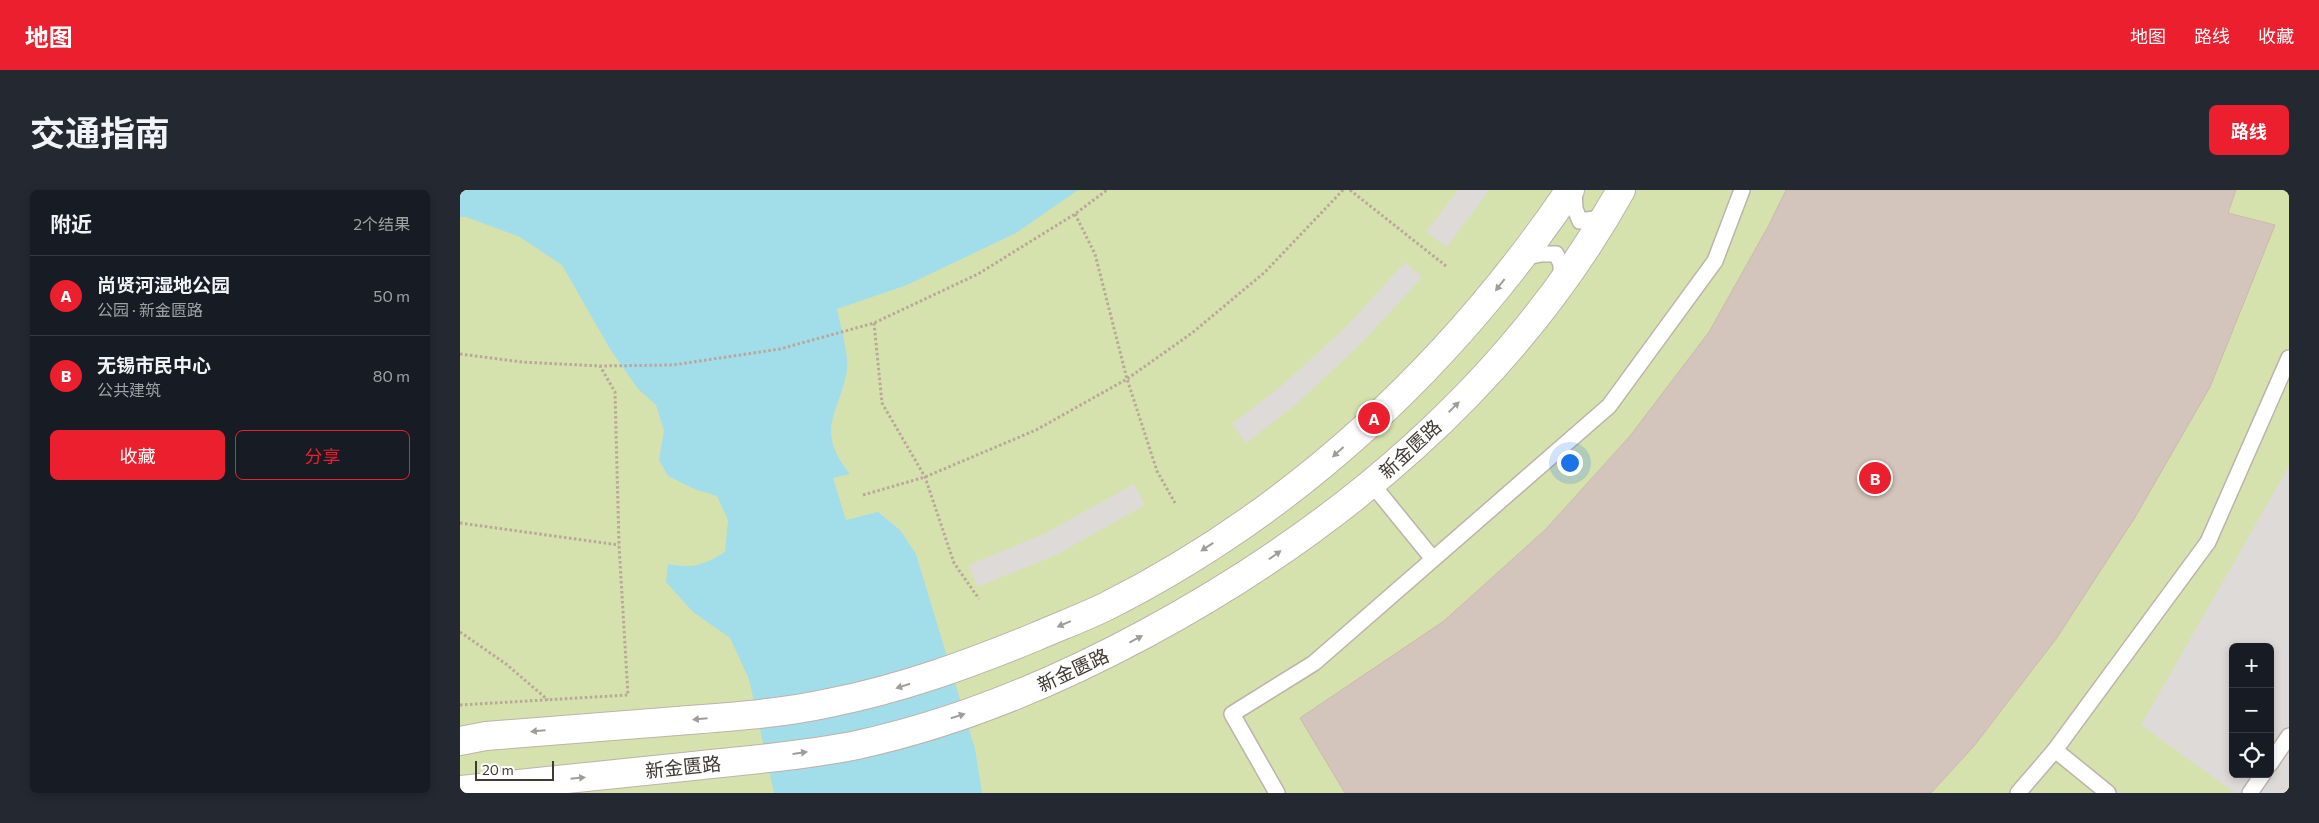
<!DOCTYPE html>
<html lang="zh">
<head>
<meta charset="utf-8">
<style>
  body { margin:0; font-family:Commissioner,"Noto Sans SC",sans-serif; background:#242831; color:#f1f3f6 }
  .controls { position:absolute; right:15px; bottom:15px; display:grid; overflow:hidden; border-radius:8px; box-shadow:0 2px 8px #0003 }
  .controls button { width:45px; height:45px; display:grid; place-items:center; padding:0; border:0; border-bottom:1px solid #363941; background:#171b24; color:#f1f3f6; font:25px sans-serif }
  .scale { position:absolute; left:15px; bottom:12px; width:79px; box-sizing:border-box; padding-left:5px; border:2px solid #413934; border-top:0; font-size:14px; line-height:18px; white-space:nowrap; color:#413934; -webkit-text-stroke:4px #fff; paint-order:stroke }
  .you { position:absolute; left:1109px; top:272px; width:18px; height:18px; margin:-12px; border:4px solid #fff; border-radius:50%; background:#1a73e8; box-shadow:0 0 0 8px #1a73e833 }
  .badge { display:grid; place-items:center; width:32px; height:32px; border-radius:50%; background:#eb1f2d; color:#fff; font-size:16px; font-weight:700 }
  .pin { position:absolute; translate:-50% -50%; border:2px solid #fff; box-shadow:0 1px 5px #0006 }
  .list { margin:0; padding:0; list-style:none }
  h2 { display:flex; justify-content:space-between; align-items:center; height:65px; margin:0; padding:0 20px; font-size:21px }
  h2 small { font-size:16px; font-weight:400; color:#9ea1a6 }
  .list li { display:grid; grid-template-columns:32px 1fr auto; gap:15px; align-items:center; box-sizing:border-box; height:80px; padding:0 20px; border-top:1px solid #363941 }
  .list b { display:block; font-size:19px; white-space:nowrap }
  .list p { margin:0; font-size:16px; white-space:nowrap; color:#9ea1a6 }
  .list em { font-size:16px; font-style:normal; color:#9ea1a6 }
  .actions { display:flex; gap:10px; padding:15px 20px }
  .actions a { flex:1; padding:11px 0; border:1px solid #eb1f2d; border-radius:8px; text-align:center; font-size:18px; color:#eb1f2d }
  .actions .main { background:#eb1f2d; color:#fff }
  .icon { flex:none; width:28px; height:28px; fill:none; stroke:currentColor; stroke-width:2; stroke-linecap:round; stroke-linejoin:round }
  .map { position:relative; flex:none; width:1829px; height:603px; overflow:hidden; border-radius:8px }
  header { display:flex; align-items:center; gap:30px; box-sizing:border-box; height:70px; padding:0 25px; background:#eb1f2d; color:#fff }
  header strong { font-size:24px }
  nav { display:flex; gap:28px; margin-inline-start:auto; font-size:18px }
  .intro { display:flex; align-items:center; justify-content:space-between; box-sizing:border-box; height:120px; padding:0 30px }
  h1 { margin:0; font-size:35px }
  .button { padding:12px 22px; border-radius:8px; background:#eb1f2d; color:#fff; font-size:18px; font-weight:700 }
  main { display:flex; gap:30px; padding:0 30px }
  aside { flex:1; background:#171b24; border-radius:8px; box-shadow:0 2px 8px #0003 }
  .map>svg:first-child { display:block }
  .green { fill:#d6e2ae; fill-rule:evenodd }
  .parking { fill:#dedad8; fill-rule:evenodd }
  .water { fill:#a2ddea }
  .building { fill:#d4c5bc; stroke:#cbb9ad }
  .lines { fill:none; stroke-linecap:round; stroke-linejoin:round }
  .service-casing { stroke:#beb2a9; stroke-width:18 }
  .tertiary-casing { stroke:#beb2a9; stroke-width:30 }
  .path { stroke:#bba799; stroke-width:3; stroke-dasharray:2.5 2.5; stroke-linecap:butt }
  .service { stroke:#fff; stroke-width:15 }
  .tertiary { stroke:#fff; stroke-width:28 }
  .oneway { fill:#a09c9a }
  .labels { text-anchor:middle; stroke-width:5; stroke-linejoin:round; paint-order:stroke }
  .street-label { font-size:19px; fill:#413934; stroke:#fff }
</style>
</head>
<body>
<header>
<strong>地图</strong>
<nav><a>地图</a><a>路线</a><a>收藏</a></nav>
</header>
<div class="intro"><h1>交通指南</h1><a class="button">路线</a></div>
<main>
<aside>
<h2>附近<small>2个结果</small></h2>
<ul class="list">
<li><span class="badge">A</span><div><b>尚贤河湿地公园</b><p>公园 · 新金匮路</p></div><em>50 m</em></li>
<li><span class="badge">B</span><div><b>无锡市民中心</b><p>公共建筑</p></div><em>80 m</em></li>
</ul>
<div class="actions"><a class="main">收藏</a><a>分享</a></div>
</aside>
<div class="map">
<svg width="1829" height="603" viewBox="0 0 1829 603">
  <rect width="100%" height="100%" fill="#f0e9e3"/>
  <path class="green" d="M 0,0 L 1829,0 L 1829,603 L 0,603 ZM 1773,457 L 1810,457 L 1810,584 L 1773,584 Z"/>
  <g class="parking">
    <path d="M 998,0 L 1029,0 L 987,57 L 966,42 Z"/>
    <path d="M 945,72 L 962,87 L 900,155 L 833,217 L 786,253 L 772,234 L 819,198 L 885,138 Z"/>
    <path d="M 1829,276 L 1829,603 L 1775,603 L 1681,535 ZM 1773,457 L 1810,457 L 1810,584 L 1773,584 Z"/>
    <path d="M 674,294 L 685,315 L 596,365 L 517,397 L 509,375 L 586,343 Z"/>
  </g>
  <path class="water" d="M 0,0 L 618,0 L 556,43 L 447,95 L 377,119 C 380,135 389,164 387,180 C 379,226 354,239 390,284 L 373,288 L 386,330 L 418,322 L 440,340 L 456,364 L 515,559 L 522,603 L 314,603 L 289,489 L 270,448 L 233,422 L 206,392 L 208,374 C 233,379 244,375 265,362 L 268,330 L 257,306 L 234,299 L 208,286 L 199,270 L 204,241 L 196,215 L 178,199 L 150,159 L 102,75 L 60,47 L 6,27 L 0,27 Z"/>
  <path class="building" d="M 1326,0 L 1776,0 L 1768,23 L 1815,35 L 1750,197 L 1674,329 L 1596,449 L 1514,556 L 1471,603 L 885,603 L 840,528 L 984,431 L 1086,339 L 1170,246 L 1249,142 L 1309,35 Z"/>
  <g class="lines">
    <defs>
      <g id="service">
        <path d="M 1114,0 L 1115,19 L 1120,31 L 1134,29 L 1145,22"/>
        <path d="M 1062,68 L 1081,64 L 1096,64 L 1101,74 L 1101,90"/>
        <path d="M 912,294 L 973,369"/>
        <path d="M 1595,560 L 1648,603"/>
        <path d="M 1810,574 L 1829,546"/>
        <path d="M 817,603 L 772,524 L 854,473 L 1149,216 L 1255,71 L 1282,0"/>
        <path d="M 1558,603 L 1595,560 L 1748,352 L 1829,168"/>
        <path d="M 1790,603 L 1803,584"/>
      </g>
      <g id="tertiary">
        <path d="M 0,551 L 26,546 C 89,541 153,536 217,531 C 267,527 319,524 369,513 C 440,499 507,475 575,447 C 598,437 622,428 645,417 C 836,321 991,175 1110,0"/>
        <path d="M 0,600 C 78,592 155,584 233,576 C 287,570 343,566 397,555 C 498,533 594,493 685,444 C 878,340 1053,194 1161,0"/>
      </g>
    </defs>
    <use href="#service" class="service-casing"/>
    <use href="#tertiary" class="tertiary-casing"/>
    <g class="path">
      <path d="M 890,0 L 986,76"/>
      <path d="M 615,24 L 635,64 L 667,189 L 697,281 L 715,313"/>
      <path d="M 414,133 L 422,213 L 465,287 L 494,373 L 519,409"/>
      <path d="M 0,164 L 62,172 L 140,176 L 213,175 L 320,159 L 414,133 L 518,84 L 615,24 L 647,0"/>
      <path d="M 403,305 L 465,287 L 576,240 L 667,189 L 732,143 L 805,82 L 883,0"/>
      <path d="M 0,333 L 159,355"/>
      <path d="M 0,442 L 46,474 L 88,510"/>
      <path d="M 0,515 L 168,505 L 159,355 L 155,202 L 140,176"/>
    </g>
    <use href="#service" class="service"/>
    <use href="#tertiary" class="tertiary"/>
  </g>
  <defs><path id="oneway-solid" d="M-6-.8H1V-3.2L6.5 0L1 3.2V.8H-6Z" transform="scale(1.25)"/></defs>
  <g class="oneway">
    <use href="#oneway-solid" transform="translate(1040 95) rotate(128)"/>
    <use href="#oneway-solid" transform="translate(994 217) rotate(-45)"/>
    <use href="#oneway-solid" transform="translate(878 262) rotate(138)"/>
    <use href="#oneway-solid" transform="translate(747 357) rotate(147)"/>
    <use href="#oneway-solid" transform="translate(815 365) rotate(-35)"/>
    <use href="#oneway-solid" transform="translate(604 434) rotate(157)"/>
    <use href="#oneway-solid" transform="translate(676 449) rotate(-28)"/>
    <use href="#oneway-solid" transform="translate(443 496) rotate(163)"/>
    <use href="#oneway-solid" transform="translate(498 526) rotate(-18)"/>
    <use href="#oneway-solid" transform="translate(240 529) rotate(175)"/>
    <use href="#oneway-solid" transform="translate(78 541) rotate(175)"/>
    <use href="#oneway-solid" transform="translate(340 563) rotate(-8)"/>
    <use href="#oneway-solid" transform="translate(118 588) rotate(-6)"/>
  </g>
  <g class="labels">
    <g class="street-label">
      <text transform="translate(950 259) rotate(-43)" y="7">新金匮路</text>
      <text transform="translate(613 480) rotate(-25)" y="7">新金匮路</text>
      <text transform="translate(223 577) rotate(-6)" y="7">新金匮路</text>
    </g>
  </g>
</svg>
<div class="controls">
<button>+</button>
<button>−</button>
<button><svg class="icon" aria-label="locate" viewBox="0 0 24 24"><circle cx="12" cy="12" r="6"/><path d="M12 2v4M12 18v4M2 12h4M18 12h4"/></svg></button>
</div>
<div class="scale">20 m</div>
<div class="you"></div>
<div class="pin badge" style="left:914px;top:228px">A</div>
<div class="pin badge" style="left:1415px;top:288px">B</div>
</div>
</main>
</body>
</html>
